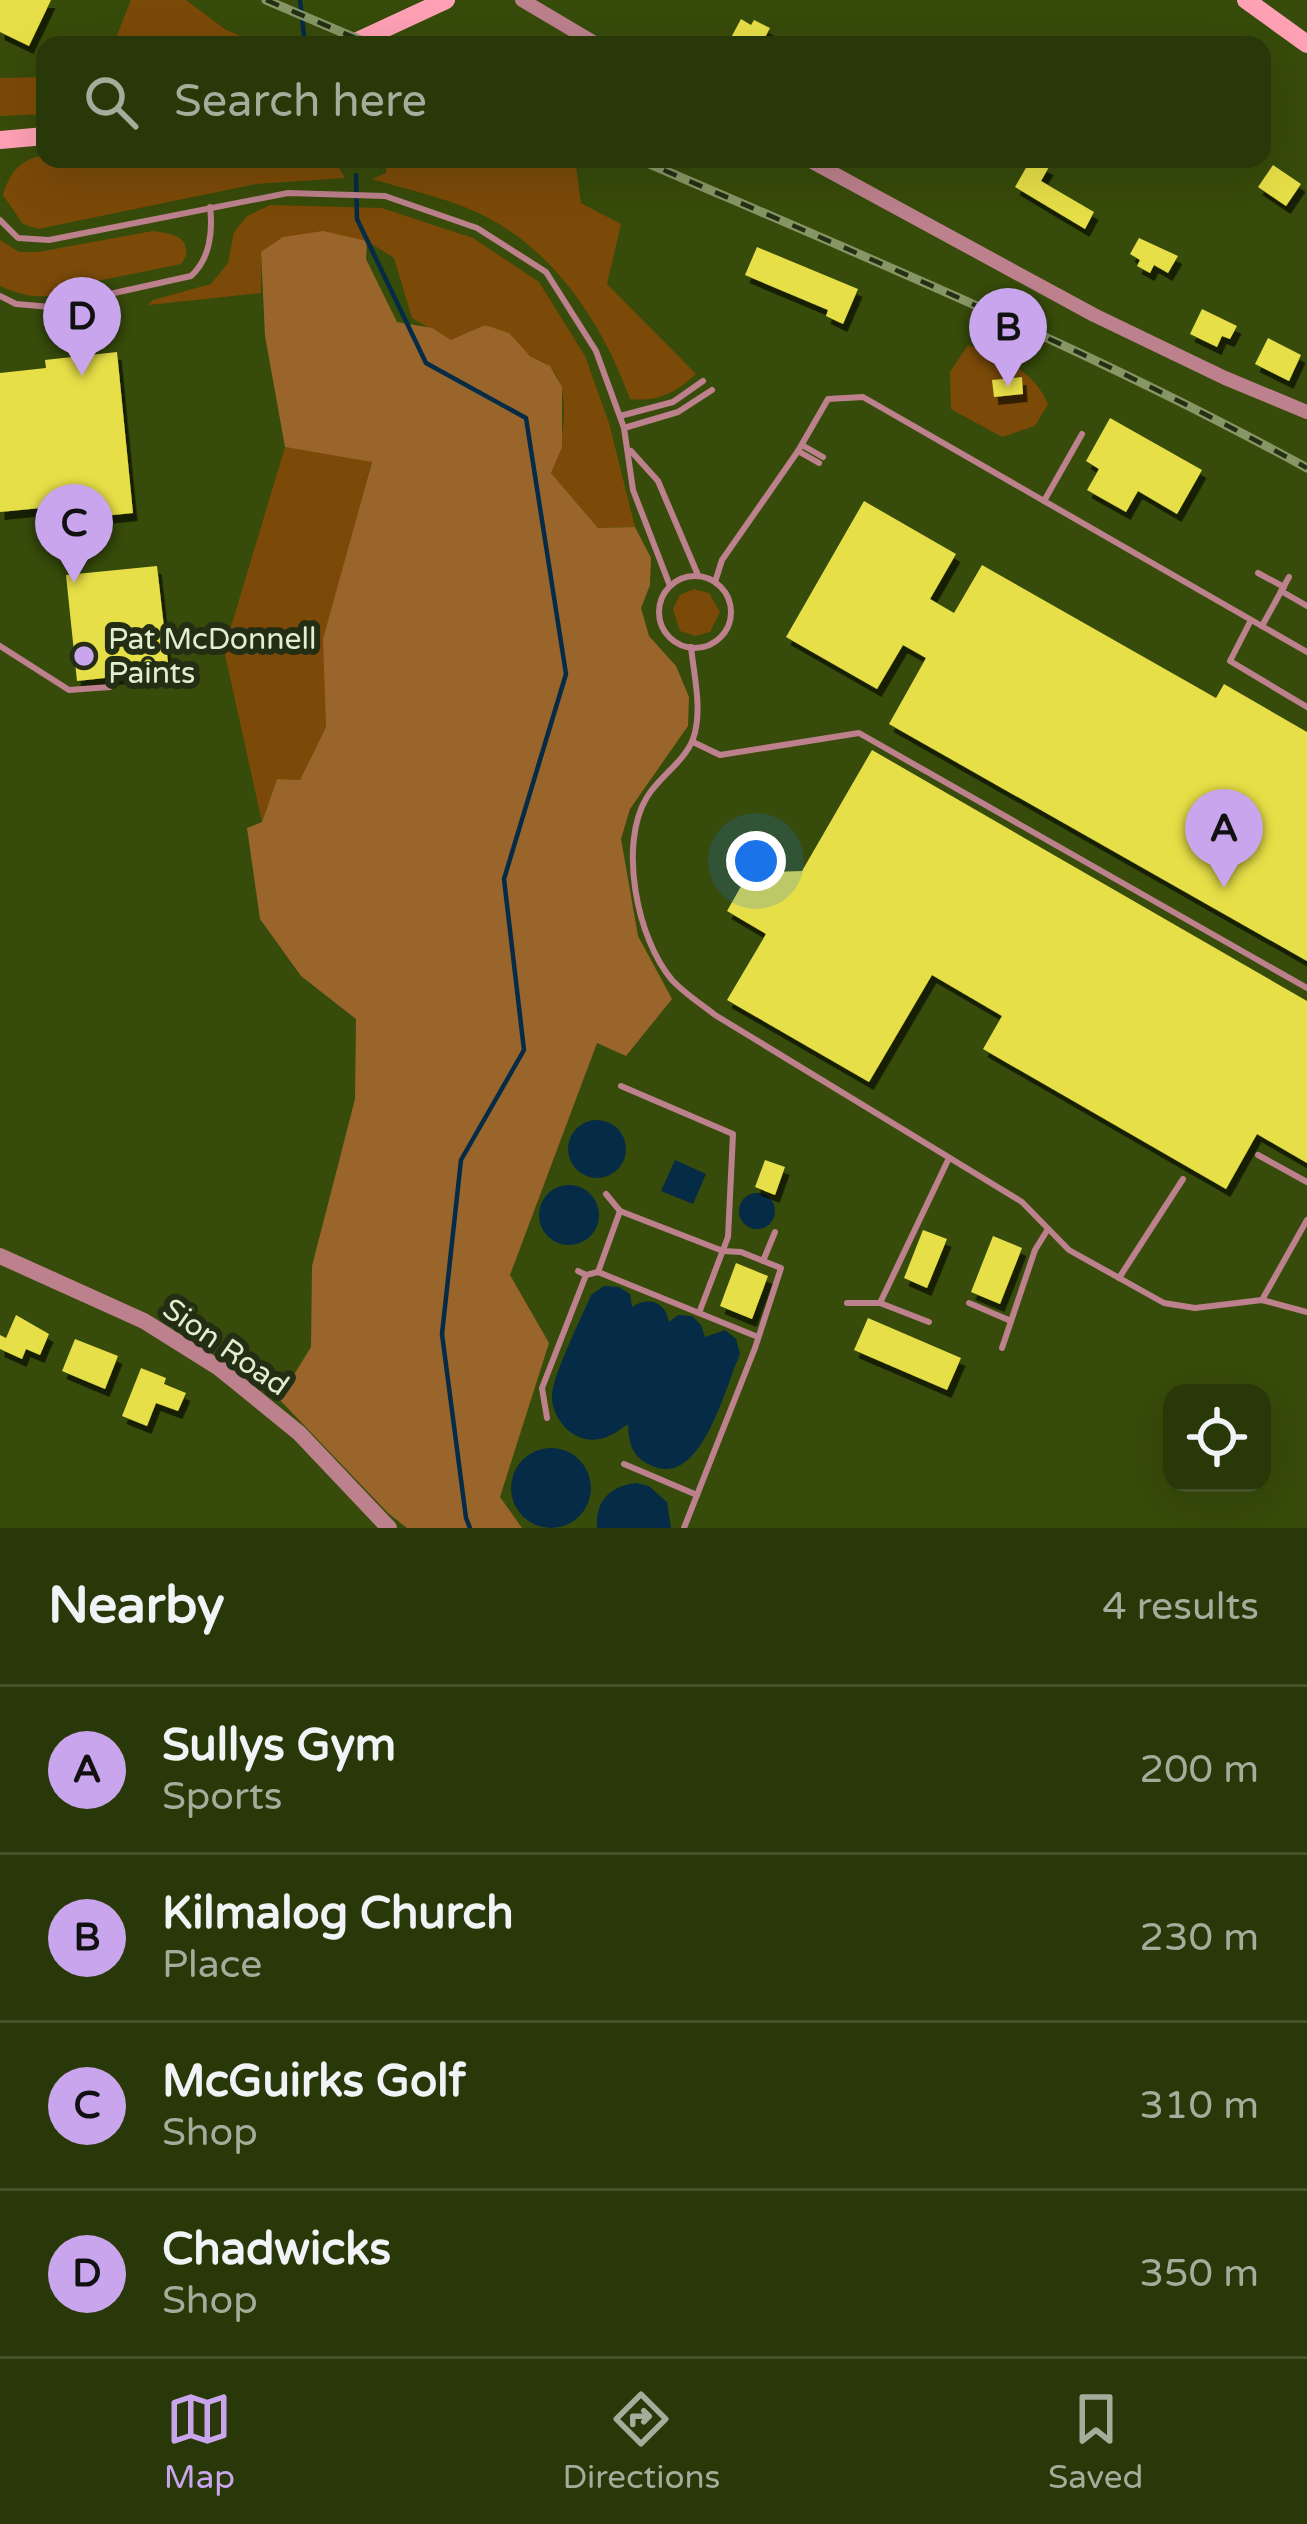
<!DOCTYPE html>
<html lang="en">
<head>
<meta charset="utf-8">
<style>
  body { margin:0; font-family:"Varela Round",sans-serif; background:#313f12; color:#f1f3f6 }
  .controls { position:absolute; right:36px; bottom:36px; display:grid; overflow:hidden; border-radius:24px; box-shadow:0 12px 48px #0002 }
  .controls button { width:108px; height:108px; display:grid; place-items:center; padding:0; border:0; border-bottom:3px solid #455229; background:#293808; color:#f1f3f6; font:60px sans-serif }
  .you { position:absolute; left:756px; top:861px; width:42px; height:42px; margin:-30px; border:9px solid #fff; border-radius:50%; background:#1a73e8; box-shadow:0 0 0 18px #1a73e833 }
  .badge { display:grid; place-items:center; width:78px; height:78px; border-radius:50%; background:#c9a5ee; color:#111; font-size:39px; font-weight:700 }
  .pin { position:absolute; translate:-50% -99px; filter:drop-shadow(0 3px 6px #0008) }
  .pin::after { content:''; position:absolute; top:63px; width:42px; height:36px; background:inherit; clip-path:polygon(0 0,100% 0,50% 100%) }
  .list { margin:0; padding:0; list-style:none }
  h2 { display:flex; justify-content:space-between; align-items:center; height:156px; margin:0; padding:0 48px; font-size:51px }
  h2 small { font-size:39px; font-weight:400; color:#a5ac9c }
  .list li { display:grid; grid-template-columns:78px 1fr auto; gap:36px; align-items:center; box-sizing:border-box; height:168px; padding:0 48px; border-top:3px solid #455229 }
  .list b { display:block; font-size:45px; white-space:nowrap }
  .list p { margin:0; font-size:39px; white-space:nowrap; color:#a5ac9c }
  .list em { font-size:39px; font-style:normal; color:#a5ac9c }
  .icon { flex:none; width:66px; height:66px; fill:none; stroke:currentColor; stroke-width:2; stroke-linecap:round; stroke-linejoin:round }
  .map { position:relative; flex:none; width:1307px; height:1528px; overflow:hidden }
  .search { position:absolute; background:#293808; box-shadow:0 12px 48px #0002; left:36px; right:36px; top:36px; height:132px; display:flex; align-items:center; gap:30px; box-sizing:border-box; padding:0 42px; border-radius:24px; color:#a5ac9c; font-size:45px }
  .sheet { height:828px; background:#293808 }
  nav { display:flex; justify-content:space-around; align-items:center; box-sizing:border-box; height:168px; border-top:3px solid #455229; background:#293808; font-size:33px; color:#a5ac9c }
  nav a { display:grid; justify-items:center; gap:6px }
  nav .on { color:#c9a5ee }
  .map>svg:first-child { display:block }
  .green { fill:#7b4a08 }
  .forest { fill:#99652b }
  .water { fill:#052b47 }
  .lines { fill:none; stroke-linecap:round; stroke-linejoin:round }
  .stream { stroke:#052b47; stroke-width:4.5 }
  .building { fill:#e7df47; filter:url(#shadow) }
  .service { stroke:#bc818c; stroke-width:6 }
  .minor { stroke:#bc818c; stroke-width:14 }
  .tertiary { stroke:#bc818c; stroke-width:16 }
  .secondary { stroke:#ffa1b5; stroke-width:18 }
  .rail-casing { stroke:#869765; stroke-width:9 }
  .rail { stroke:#242e14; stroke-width:4.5; stroke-dasharray:14; stroke-linecap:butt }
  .poi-dot { fill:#c9a5ee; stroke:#242e14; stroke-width:4.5 }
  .labels { text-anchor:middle; stroke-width:12; stroke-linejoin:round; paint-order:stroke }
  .poi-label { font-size:30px; fill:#e1efcf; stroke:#242e14; text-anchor:start }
  .street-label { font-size:30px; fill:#e1efcf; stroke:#242e14 }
</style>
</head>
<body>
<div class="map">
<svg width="1307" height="1528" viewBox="0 0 1307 1528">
  <defs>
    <filter id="shadow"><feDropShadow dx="4.5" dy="8" stdDeviation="0" flood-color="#0009"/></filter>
  </defs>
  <rect width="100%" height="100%" fill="#374b0a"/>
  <g class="green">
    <path d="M 131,0 L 186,0 L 226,30 L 263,45 L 113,45 Z"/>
    <path d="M 45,77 L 45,114 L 0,116 L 0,78 Z"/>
    <path d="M 45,155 L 45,159 L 334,159 L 345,178 L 256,184 L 38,229 L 23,224 L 3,195 C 10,172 20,159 45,155 Z"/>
    <path d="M 367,159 L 575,159 L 581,203 L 621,224 L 607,284 L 696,374 C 675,393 658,402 630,399 C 600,317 547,238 462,206 C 433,195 402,188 372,179 L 386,173 L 387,159 L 368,163 Z"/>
    <path d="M 270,205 L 382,208 L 473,238 L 539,282 L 585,356 L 609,423 L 635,527 L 598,528 L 551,473 C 563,446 574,387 548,365 C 543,361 536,360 531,356 C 510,341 513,334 485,325 L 451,341 L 412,318 L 394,258 L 367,241 L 261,252 L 261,293 L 148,305 L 153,300 L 211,284 L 228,263 L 234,232 L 247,216 Z"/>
    <path d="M 153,231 C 169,233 189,235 186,256 L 181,264 L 68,287 L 68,293 C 41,299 25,297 0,286 L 0,240 L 19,252 L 38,252 Z"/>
    <path d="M 968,345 C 1003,359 1032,368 1048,404 L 1035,426 L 1002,437 L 951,409 L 950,372 Z"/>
    <path d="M 285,447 L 372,461 L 324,639 L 326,727 L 300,780 L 277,779 L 262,822 L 224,650 Z"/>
    <path d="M 694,589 L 709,593 L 720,612 L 710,632 L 695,636 L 680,631 L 673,609 L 680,595 Z"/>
  </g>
  <path class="forest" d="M 323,231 L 367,241 L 366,259 L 397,322 L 432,328 L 451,340 L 485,325 L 509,333 L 530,356 L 550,366 L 562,387 L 562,447 L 551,473 L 598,528 L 635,527 L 651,558 L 650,585 L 641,608 L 649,636 L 676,666 L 689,697 L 688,726 L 630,809 L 621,839 L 638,936 L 672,999 L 626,1056 L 597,1043 L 510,1275 L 549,1343 L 500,1497 L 522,1528 L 407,1528 L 388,1513 L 279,1399 L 311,1347 L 312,1266 L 355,1099 L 356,1019 L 301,976 L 260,919 L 247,828 L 262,822 L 277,779 L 300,780 L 326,727 L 323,639 L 372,462 L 285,447 L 265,336 L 261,252 L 283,237 Z"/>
  <g class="water">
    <circle cx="597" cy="1149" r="29"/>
    <path d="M 675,1160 L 706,1174 L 693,1204 L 661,1191 Z"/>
    <circle cx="569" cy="1215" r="30"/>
    <circle cx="757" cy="1211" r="18"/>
    <path d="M 604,1286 L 619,1287 L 630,1294 L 632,1307 C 650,1296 665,1302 669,1322 L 678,1315 L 692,1316 L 701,1325 L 705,1337 L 725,1330 L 736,1339 L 740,1354 C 724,1390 700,1493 648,1464 C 631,1455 629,1442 628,1424 C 612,1436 595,1446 575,1435 C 562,1428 551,1410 552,1395 C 553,1374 582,1317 591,1295 Z"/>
    <circle cx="551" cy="1488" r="40"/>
    <path d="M 636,1483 L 649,1486 L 667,1502 L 671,1528 L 597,1528 C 595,1501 610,1486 636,1483 Z"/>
  </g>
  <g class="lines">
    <g class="stream">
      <path d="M 300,0 L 305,45"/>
      <path d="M 356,175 L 357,219 L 426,363 L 526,418 L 566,674 L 504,879 L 524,1050 L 461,1160 L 442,1334 L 466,1518 L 470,1528"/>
    </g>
  </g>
  <g class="building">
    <path d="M 0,0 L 51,0 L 29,46 L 0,32 Z"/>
    <path d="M 741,19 L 751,25 L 754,20 L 770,28 L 761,45 L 727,45 Z"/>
    <path d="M 1031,159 L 1049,167 L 1041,181 L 1094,212 L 1085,229 L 1015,187 Z"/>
    <path d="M 1273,165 L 1301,184 L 1286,206 L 1258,187 Z"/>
    <path d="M 1139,238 L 1178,256 L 1168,273 L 1154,265 L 1150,273 L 1137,266 L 1140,260 L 1130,254 Z"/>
    <path d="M 757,247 L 858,289 L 843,324 L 826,316 L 828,310 L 745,275 Z"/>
    <path d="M 1202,309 L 1237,326 L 1230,339 L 1222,336 L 1217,347 L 1190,334 Z"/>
    <path d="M 1268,338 L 1301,355 L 1289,381 L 1255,364 Z"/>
    <path d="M 117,352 L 133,513 L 63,520 L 61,506 L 0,512 L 0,373 L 46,368 L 45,360 Z"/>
    <path d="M 1022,377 L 1023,394 L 994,397 L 992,380 Z"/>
    <path d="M 1110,418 L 1202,470 L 1177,514 L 1138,491 L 1126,512 L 1087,490 L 1099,469 L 1086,461 Z"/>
    <path d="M 864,501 L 956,554 L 930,599 L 954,613 L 982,565 L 1216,698 L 1224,684 L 1307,732 L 1307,961 L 889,724 L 926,658 L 903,645 L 877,689 L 786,637 Z"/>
    <path d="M 157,566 L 169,671 L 77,681 L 66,575 Z"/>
    <path d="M 872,750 L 1307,1001 L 1307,1163 L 1257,1134 L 1226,1189 L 983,1049 L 1002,1016 L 932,975 L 869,1082 L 727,1000 L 766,934 L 727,911 L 744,881 L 744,873 L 802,871 Z"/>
    <path d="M 765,1160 L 785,1167 L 775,1195 L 755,1187 Z"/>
    <path d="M 923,1230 L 947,1239 L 927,1288 L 904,1278 Z"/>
    <path d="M 993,1236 L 1022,1248 L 1000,1304 L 971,1292 Z"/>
    <path d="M 736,1263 L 768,1276 L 752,1319 L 720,1306 Z"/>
    <path d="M 16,1315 L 49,1334 L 40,1355 L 26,1349 L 22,1359 L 0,1349 L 0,1335 L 6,1338 Z"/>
    <path d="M 868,1318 L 961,1358 L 947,1390 L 854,1350 Z"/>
    <path d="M 75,1339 L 118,1356 L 105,1389 L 62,1371 Z"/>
    <path d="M 141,1368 L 166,1378 L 164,1384 L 186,1393 L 178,1411 L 156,1403 L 147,1426 L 122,1416 Z"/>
  </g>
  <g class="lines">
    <g class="service">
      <path d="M 0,220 L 18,238 L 49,240 L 288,193 L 385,196 L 477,228 L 546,272 L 596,351 L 624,428 L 633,490 L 670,586"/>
      <path d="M 0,296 L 16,304 L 51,307 L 191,276 C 210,259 213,231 210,207"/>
      <path d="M 620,416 L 673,402 L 703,381"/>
      <path d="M 624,428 L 678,412 L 712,390"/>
      <path d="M 802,445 L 823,457"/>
      <path d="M 631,451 L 658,481 L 698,575"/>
      <path d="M 798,451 L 819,463"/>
      <path d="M 1044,501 L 1082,434"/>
      <path d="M 1258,573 L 1284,587"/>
      <circle cx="695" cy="612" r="36"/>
      <path d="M 715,582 L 722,560 L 798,451 L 828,399 L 863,397 L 1307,652"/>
      <path d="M 1281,591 L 1307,606"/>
      <path d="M 1251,620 L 1230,661 L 1307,707"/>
      <path d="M 1262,626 L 1289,577"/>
      <path d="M 0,646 L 69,690 L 110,687"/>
      <path d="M 691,647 C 694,676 703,711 693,739 C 685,761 659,777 647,797 C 618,844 637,939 672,980 C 684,993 701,1004 715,1015 L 1022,1202 L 1069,1250 L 1164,1303 L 1195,1308 L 1262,1300 L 1307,1312"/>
      <path d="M 693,742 L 720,755 L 859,733 L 1307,988"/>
      <path d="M 621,1086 L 733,1134 L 728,1237 L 699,1313"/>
      <path d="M 1258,1155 L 1307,1182"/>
      <path d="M 606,1194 L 620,1211"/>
      <path d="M 763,1261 L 775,1232"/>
      <path d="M 578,1271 L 586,1275 L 598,1272"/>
      <path d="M 1119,1278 L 1183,1179"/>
      <path d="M 1262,1300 L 1307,1220"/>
      <path d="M 847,1303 L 880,1303"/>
      <path d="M 969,1303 L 1011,1321"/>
      <path d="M 929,1322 L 880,1303 L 949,1158"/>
      <path d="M 1002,1348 L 1035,1250 L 1048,1229"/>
      <path d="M 547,1418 L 542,1388 L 586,1275"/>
      <path d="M 624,1464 L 697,1495"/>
      <path d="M 684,1528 L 755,1348 L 781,1268 L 741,1252 L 723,1251 L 620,1211 L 598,1272 L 758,1337"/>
    </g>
    <g class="minor">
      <path d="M 522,0 L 598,45"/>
      <path d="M 807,159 L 1094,315 L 1225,378 L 1307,412"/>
    </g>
    <path class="tertiary" d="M 0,1256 L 144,1321 L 219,1368 L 299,1433 L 389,1528"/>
    <g class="secondary">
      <path d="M 1246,0 L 1307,44"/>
      <path d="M 349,45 L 446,0"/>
      <path d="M 0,140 L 45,136"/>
    </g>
    <defs>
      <g id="rail">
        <path d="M 266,0 L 372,45"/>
        <path d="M 638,159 C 863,256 1092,350 1307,468"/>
      </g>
    </defs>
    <use href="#rail" class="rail-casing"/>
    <use href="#rail" class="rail"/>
  </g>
  <circle class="poi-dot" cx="84" cy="656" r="12"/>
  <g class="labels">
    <g class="poi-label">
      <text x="108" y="649">Pat McDonnell<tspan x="108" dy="34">Paints</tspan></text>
    </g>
    <g class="street-label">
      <text transform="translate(226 1347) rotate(35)" y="10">Sion Road</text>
    </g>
  </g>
</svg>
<div class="controls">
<button><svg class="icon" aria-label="locate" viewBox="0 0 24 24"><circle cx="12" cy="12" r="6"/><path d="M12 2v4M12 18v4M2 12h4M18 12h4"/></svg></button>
</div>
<div class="you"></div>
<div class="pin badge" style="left:1224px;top:888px">A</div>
<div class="pin badge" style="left:1008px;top:387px">B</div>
<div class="pin badge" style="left:74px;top:583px">C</div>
<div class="pin badge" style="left:82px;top:376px">D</div>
<div class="search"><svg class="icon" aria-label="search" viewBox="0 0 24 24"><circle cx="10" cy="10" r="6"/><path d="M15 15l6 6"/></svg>Search here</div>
</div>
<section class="sheet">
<h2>Nearby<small>4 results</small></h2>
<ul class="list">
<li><span class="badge">A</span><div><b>Sullys Gym</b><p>Sports</p></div><em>200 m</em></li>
<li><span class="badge">B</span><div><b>Kilmalog Church</b><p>Place</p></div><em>230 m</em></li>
<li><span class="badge">C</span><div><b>McGuirks Golf</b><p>Shop</p></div><em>310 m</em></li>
<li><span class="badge">D</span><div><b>Chadwicks</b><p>Shop</p></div><em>350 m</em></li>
</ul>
</section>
<nav>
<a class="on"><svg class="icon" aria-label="map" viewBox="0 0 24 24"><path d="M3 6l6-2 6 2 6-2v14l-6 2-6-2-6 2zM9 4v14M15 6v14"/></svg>Map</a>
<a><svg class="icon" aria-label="directions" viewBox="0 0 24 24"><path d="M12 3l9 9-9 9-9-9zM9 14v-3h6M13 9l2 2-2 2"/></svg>Directions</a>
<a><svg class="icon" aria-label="saved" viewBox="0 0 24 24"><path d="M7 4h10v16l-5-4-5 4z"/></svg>Saved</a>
</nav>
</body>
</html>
